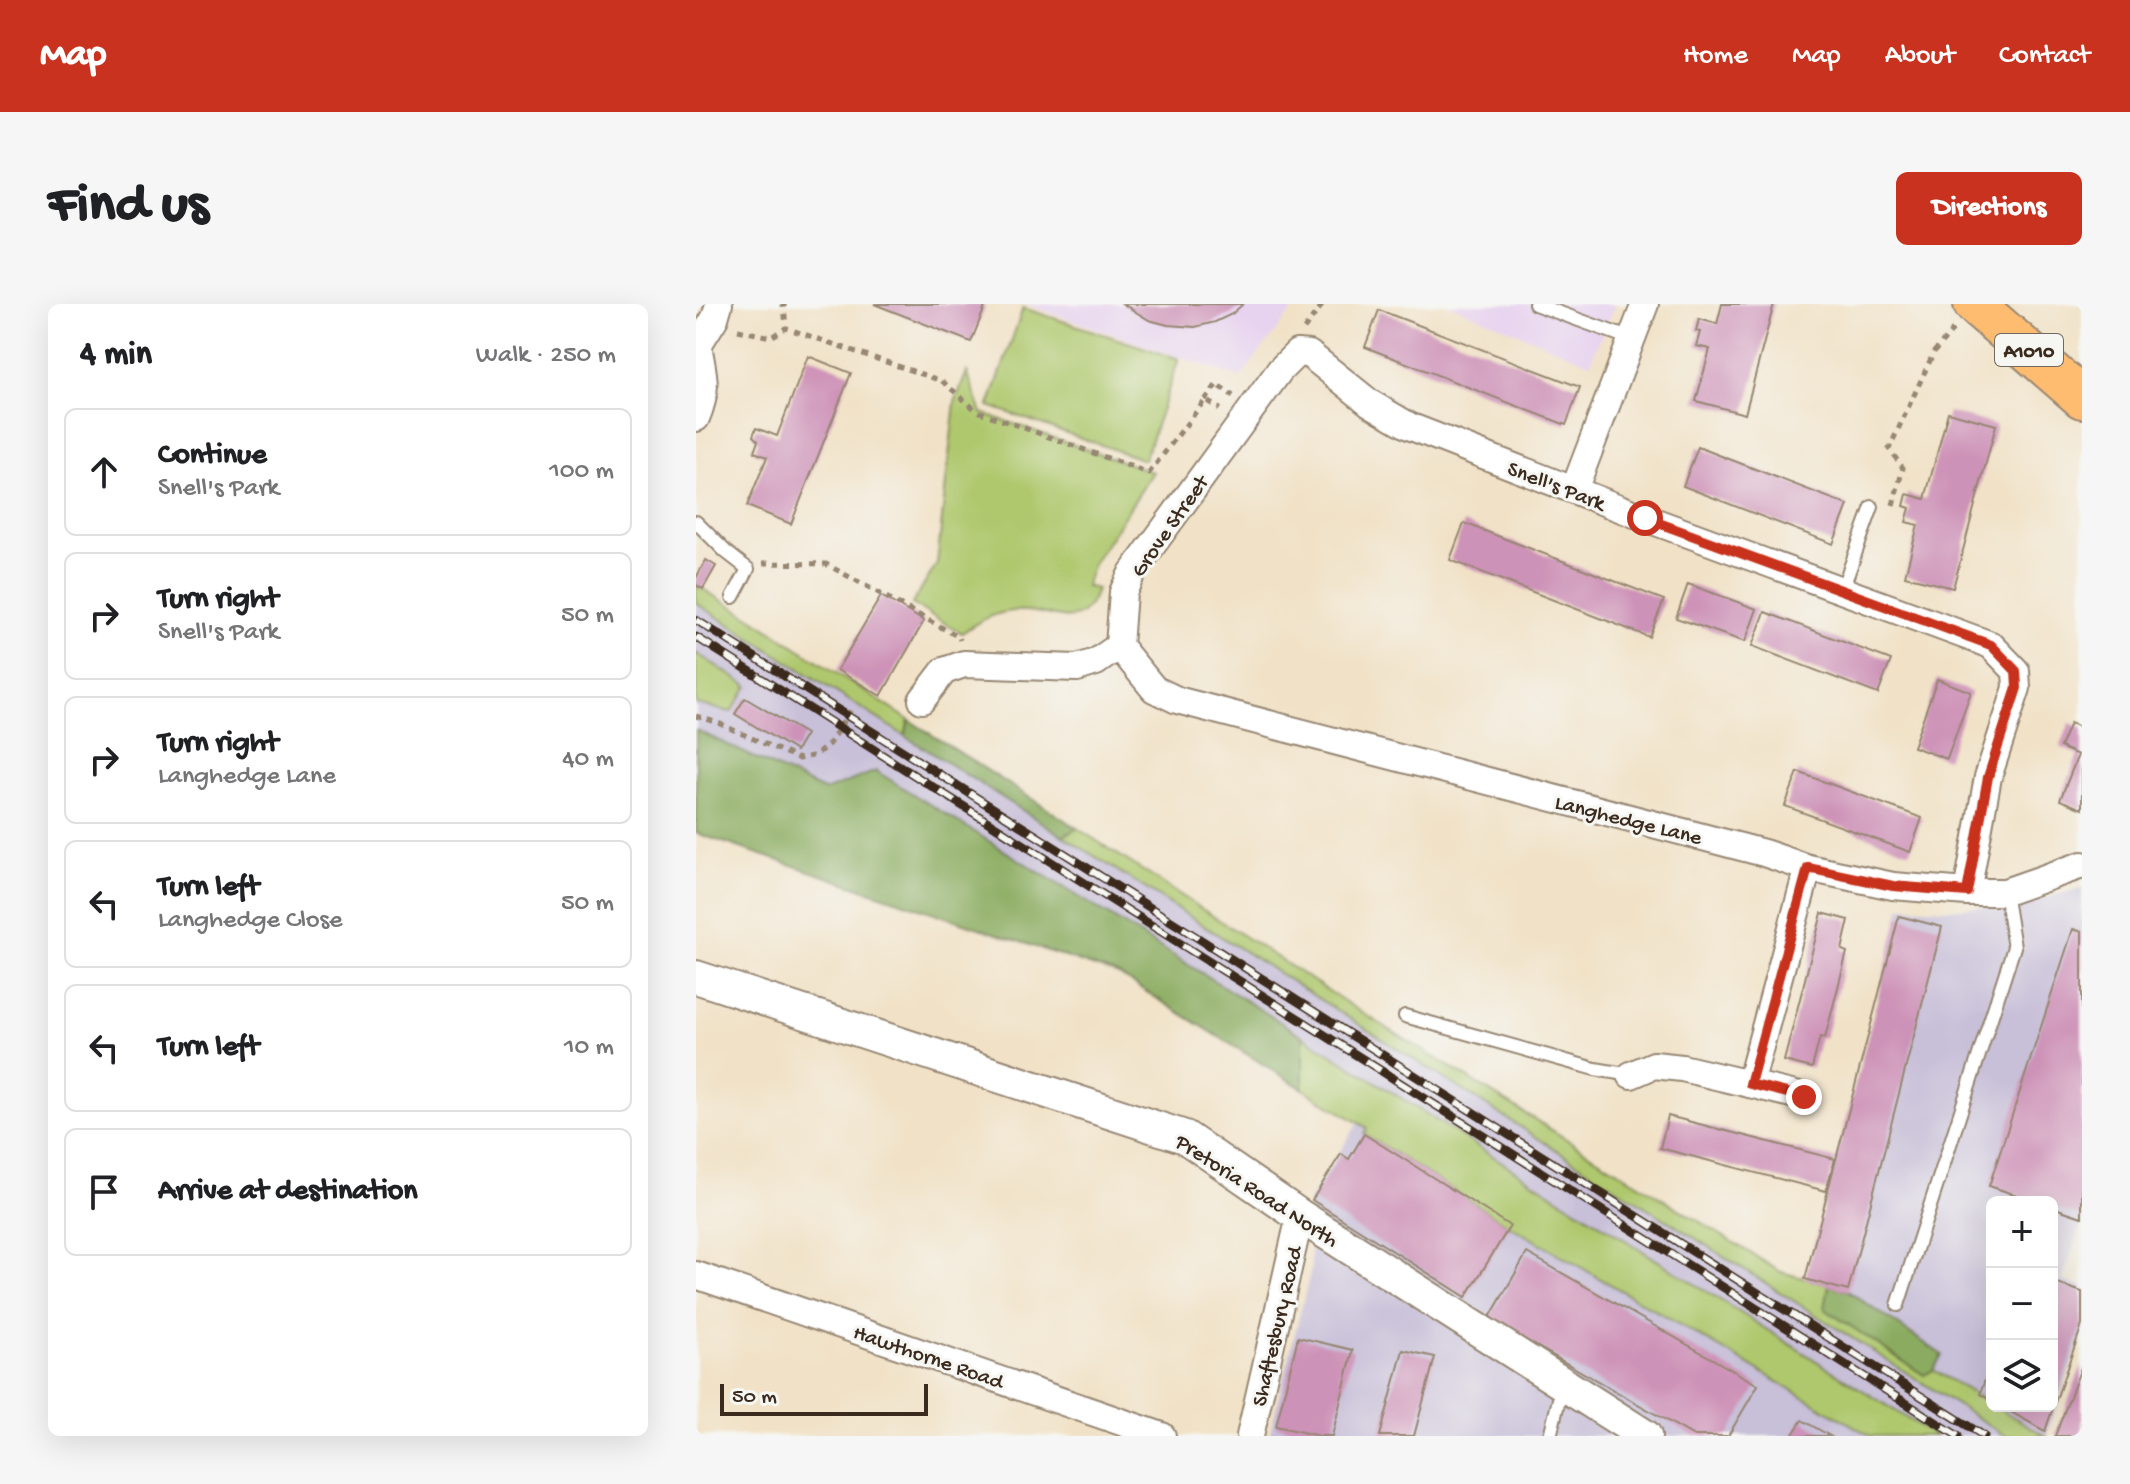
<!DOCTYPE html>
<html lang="en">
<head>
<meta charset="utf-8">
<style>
  body { margin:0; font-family:"Gochi Hand",sans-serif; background:#f6f6f6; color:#202124 }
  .controls { position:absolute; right:24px; bottom:24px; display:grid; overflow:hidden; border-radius:12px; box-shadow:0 8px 32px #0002 }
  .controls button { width:72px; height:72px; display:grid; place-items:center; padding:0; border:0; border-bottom:2px solid #e0e0e0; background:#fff; color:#202124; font:40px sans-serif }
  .scale { position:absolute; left:24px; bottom:20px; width:208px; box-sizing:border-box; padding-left:8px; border:4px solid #3b2a1e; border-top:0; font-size:22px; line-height:28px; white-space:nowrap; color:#3b2a1e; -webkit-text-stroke:6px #f6f6f2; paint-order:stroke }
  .stop { position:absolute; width:24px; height:24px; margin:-18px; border:6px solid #c8321e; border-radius:50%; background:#fff }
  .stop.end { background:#c8321e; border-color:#fff; box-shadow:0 2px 8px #0008 }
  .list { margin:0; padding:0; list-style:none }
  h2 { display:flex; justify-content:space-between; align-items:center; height:104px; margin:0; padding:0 32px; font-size:34px }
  h2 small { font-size:26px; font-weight:400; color:#757577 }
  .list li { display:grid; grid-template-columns:52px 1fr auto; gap:24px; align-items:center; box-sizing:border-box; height:128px; margin:0 16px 16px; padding:0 16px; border:2px solid #e0e0e0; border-radius:12px }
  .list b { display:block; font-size:30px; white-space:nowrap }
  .list p { margin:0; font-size:26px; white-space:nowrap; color:#757577 }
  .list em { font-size:26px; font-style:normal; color:#757577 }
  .icon { flex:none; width:44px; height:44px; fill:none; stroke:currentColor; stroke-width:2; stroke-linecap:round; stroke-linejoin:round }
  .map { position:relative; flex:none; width:1386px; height:1132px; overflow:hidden; border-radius:12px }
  header { display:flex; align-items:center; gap:48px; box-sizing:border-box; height:112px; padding:0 40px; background:#c8321e; color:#fff }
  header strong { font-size:38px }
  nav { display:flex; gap:44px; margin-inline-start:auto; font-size:28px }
  .intro { display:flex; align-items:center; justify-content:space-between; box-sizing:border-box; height:192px; padding:0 48px }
  h1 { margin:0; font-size:56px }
  .button { padding:20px 36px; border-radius:12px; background:#c8321e; color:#fff; font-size:28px; font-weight:700 }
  main { display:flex; gap:48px; padding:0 48px }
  aside { flex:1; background:#fff; border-radius:12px; box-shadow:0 8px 32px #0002 }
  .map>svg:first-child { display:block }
  .built { fill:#e7d2ef }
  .industrial { fill:#c8bfd8 }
  .green { fill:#afc86d; stroke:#757946; stroke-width:2 }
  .forest { fill:#8bac60; stroke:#636b3f; stroke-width:2 }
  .building { fill:#cd92b7 }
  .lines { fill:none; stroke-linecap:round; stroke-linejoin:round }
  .service-casing { stroke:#968672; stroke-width:16 }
  .minor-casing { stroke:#968672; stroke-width:30 }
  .tertiary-casing { stroke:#968672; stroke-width:36 }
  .primary-casing { stroke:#968672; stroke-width:44 }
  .path { stroke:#968672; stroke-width:5; stroke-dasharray:6 6; stroke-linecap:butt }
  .service { stroke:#fff; stroke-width:12 }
  .minor { stroke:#fff; stroke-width:26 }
  .tertiary { stroke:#fff; stroke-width:32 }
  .primary { stroke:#febc70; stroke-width:40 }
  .rail-casing { stroke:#3b2a1e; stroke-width:9 }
  .rail { stroke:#f6f6f2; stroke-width:6; stroke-dasharray:18; stroke-linecap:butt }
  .route { stroke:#c8321e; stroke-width:10 }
  .labels { text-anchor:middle; stroke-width:6; stroke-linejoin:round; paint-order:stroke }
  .shield { fill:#f6f6f2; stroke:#73675e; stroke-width:2 }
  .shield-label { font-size:20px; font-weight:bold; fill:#3b2a1e }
  .street-label { font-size:22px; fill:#3b2a1e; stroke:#f6f6f2 }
</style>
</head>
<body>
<header>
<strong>Map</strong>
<nav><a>Home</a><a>Map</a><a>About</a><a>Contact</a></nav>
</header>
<div class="intro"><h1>Find us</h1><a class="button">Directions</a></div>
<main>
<aside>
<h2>4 min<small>Walk · 250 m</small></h2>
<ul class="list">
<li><svg class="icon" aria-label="ahead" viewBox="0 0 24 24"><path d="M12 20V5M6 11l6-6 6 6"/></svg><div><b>Continue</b><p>Snell's Park</p></div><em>100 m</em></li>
<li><svg class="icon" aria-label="right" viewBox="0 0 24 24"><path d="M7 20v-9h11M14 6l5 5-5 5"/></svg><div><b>Turn right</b><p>Snell's Park</p></div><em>50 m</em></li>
<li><svg class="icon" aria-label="right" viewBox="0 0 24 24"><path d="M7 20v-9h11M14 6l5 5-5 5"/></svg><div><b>Turn right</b><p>Langhedge Lane</p></div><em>40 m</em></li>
<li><svg class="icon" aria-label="left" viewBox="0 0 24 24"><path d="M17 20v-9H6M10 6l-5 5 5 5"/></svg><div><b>Turn left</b><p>Langhedge Close</p></div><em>50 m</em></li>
<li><svg class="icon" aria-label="left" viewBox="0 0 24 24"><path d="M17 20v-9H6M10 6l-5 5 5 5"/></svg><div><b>Turn left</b></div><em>10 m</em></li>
<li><svg class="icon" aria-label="arrive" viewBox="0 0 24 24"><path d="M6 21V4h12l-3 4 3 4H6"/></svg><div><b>Arrive at destination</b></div></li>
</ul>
</aside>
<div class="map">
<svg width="1386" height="1132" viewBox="0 0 1386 1132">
  <rect width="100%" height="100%" fill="#f6f6f2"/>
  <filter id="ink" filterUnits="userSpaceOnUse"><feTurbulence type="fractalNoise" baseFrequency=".0125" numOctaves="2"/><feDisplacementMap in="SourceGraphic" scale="16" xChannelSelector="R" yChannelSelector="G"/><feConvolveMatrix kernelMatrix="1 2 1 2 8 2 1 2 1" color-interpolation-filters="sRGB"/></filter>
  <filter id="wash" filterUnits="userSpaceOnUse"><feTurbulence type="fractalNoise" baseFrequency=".006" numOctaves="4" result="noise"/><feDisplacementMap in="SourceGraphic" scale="32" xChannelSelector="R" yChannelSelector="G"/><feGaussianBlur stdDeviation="1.8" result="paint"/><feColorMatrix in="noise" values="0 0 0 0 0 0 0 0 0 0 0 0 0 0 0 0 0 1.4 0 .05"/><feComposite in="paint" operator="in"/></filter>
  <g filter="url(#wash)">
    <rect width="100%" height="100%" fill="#f1e2c7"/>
    <g class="built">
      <path d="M 329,0 L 601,0 L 544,74 Z"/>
      <path d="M 752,0 L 919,0 L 894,59 Z"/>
    </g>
    <g class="industrial">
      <path d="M 0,299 L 1310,1132 L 1239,1132 L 495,662 L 181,467 L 129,487 L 0,426 L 0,400 L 35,408 L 52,382 L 0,349 Z"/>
      <path d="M 1386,584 L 1386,918 L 1366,976 L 1386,983 L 1386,1030 L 1350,1132 L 1298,1102 L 1356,1102 L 1356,898 L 1296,898 L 1296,1101 L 1237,1066 L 1246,1051 L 1152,987 L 1109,975 L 1205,603 L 1255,605 L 1332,599 Z"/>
      <path d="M 662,819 L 672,825 L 668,830 L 814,922 L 1175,1132 L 573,1132 L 615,966 L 614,895 Z"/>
    </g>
    <g class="green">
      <path d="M 327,4 L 483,55 L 448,156 L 293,102 Z"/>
      <path d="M 271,68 L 286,109 L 457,168 L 397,260 L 389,282 L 401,285 C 384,330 364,309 330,307 C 305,305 285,315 266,329 L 216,300 L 241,260 L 259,98 Z"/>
      <path d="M 0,281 L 48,309 L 213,416 L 209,432 L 0,299 Z"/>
      <path d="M 0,349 L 52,382 L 35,408 L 0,400 Z"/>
      <path d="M 381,524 L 665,708 L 1085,968 L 1133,981 L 1129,1005 L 1228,1071 L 1237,1066 L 1350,1132 L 1310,1132 L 367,532 Z"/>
      <path d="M 607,732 L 1239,1132 L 1175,1132 L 814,922 L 668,830 L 671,824 L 607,785 Z"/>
    </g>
    <g class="forest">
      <path d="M 213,416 L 381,524 L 367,532 L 209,432 Z"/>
      <path d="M 0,426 L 129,487 L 180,467 L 607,732 L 607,785 L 423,671 L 0,529 Z"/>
      <path d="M 1133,981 L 1152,987 L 1246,1051 L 1237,1066 L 1228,1071 L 1129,1005 Z"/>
    </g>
    <g id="blocks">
      <g class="building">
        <path d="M 178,0 L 280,0 L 289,3 L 275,38 Z"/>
        <path d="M 427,0 L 547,0 L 536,10 L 519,18 L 499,23 L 472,21 L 453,16 Z"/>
        <path d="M 1026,0 L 1078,0 L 1049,110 L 1000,97 L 1014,45 L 1000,42 L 1004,28 L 1000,27 L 1003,15 L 1021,20 Z"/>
        <path d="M 683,6 L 884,83 L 870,121 L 669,43 Z"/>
        <path d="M 112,52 L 155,69 L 95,220 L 51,202 L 71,153 L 58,148 L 62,137 L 57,132 L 60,124 L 81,132 Z"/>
        <path d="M 1252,108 L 1300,121 L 1257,284 L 1209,272 L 1222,221 L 1210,218 L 1214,204 L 1208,202 L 1211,190 L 1229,195 Z"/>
        <path d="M 1002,143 L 1152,201 L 1137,240 L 987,182 Z"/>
        <path d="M 768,219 L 968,296 L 953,333 L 754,256 Z"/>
        <path d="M 10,256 L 20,262 L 7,285 L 0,281 L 0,274 Z"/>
        <path d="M 992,280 L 1061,305 L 1049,338 L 980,314 Z"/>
        <path d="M 185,292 L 228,317 L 185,392 L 141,366 Z"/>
        <path d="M 1069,308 L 1195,356 L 1182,390 L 1056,342 Z"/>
        <path d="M 1241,375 L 1275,388 L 1251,455 L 1217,443 Z"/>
        <path d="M 49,394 L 110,430 L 100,447 L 39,410 Z"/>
        <path d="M 1374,419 L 1386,424 L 1386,505 L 1364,496 L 1382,451 L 1364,443 Z"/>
        <path d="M 1102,468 L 1226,514 L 1214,548 L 1089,502 Z"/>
        <path d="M 1126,609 L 1153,616 L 1146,646 L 1151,648 L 1129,734 L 1124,733 L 1116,764 L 1088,757 Z"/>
        <path d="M 1203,612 L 1246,623 L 1152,987 L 1109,975 Z"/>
        <path d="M 1377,625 L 1386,628 L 1386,913 L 1356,903 L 1356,898 L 1342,898 L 1293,882 Z"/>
        <path d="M 972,812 L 1139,855 L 1130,887 L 964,844 Z"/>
        <path d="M 668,830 L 814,922 L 770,993 L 616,896 L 645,850 L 653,855 Z"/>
        <path d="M 831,949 L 1062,1081 L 1032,1132 L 998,1132 L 793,1015 Z"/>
        <path d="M 1356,978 L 1386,988 L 1386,1021 L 1349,1127 L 1304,1102 L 1356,1102 Z"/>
        <path d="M 602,1033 L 657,1046 L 636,1132 L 623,1132 L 580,1122 Z"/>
        <path d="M 707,1046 L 739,1053 L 718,1132 L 684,1132 Z"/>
        <path d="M 1296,1056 L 1296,1097 L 1284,1090 Z"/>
        <path d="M 1386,1061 L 1386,1132 L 1359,1132 Z"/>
        <path d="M 1106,1116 L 1134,1132 L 1096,1132 Z"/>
      </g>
    </g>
  </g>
  <g filter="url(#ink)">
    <use href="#blocks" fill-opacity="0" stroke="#968672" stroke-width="2"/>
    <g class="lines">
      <defs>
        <g id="service">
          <path d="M 839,0 L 935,35"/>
          <path d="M 0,218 L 30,248 L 52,265 L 37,293"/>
          <path d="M 1146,286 L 1176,203"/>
          <path d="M 709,712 L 899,765 L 935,771"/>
          <path d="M 1202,1001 L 1318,643 L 1309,588"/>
          <path d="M 854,1132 L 866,1083"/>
        </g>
        <g id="minor">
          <path d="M 2,41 L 19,14 L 23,0"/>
          <path d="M 0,114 C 13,84 7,71 2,41"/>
          <path d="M 878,186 L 949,0"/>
          <path d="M 226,396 L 248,367 L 268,360 L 381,364 L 400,358 L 423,342"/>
          <path d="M 1271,588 L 1292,473 L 1321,384 L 1320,367 L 1295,341 L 949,214 L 713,122 L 674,99 L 613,50 L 601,49 L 584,66 L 436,269 L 427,288 L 423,342 L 458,385 L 481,396 L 1068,549 L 1112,564 L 1197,582 L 1271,588 L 1309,588 L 1386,561"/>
          <path d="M 935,771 L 958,761 L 986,764 L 1108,793"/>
          <path d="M 1054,780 L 1112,564"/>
          <path d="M 0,971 L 466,1132"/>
          <path d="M 554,1132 L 604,912"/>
        </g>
        <path id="tertiary" d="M 0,673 L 489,833 L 604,912 L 949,1132"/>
        <path id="primary" d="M 1278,0 L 1386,94"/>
      </defs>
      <use href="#service" class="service-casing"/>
      <use href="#minor" class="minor-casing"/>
      <use href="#tertiary" class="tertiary-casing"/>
      <use href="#primary" class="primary-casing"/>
      <g class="path">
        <path d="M 85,0 L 88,1 L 90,24"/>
        <path d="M 608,25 L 627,0"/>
        <path d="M 42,26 L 75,33 L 90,24 L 246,77 L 281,107 L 453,169 L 509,96 L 524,105"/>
        <path d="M 509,96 L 521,80 L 537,92"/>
        <path d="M 1197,201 L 1207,164 L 1193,145 L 1238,48 L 1257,26"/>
        <path d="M 67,259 L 130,260 L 263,333 L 264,336"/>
        <path d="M 0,412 L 22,419 L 103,455 L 120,451 L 133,440 L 156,404"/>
      </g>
      <use href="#service" class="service"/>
      <use href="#minor" class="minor"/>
      <use href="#tertiary" class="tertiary"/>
      <use href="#primary" class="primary"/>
      <defs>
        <g id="rail">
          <path d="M 0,316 L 1288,1132"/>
          <path d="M 0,333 L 1262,1132"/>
        </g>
      </defs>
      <use href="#rail" class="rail-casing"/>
      <use href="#rail" class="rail"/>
    </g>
  </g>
  <g class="lines" filter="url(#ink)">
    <path class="route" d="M 949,214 L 1295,341 L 1320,367 L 1321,384 L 1292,473 L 1271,588 L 1197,582 L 1112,564 L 1054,780 L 1108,793"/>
  </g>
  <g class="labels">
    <rect class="shield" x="1299" y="30" width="68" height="32" rx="6"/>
    <g class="shield-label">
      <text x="1333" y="53">A1010</text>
    </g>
    <g class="street-label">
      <text transform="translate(861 180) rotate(21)" y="8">Snell's Park</text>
      <text transform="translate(472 221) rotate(-55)" y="8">Grove Street</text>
      <text transform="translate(933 514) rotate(14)" y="8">Langhedge Lane</text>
      <text transform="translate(562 885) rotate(33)" y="8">Pretoria Road North</text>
      <text transform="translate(579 1022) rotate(-77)" y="8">Shaftesbury Road</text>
      <text transform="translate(233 1051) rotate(19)" y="8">Hawthorne Road</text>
    </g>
  </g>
</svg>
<div class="controls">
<button>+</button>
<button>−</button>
<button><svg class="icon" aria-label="layers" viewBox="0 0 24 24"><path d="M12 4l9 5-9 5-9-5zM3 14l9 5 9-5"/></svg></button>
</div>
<div class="scale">50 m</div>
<div class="stop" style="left:949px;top:214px"></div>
<div class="stop end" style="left:1108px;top:793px"></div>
</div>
</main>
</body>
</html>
